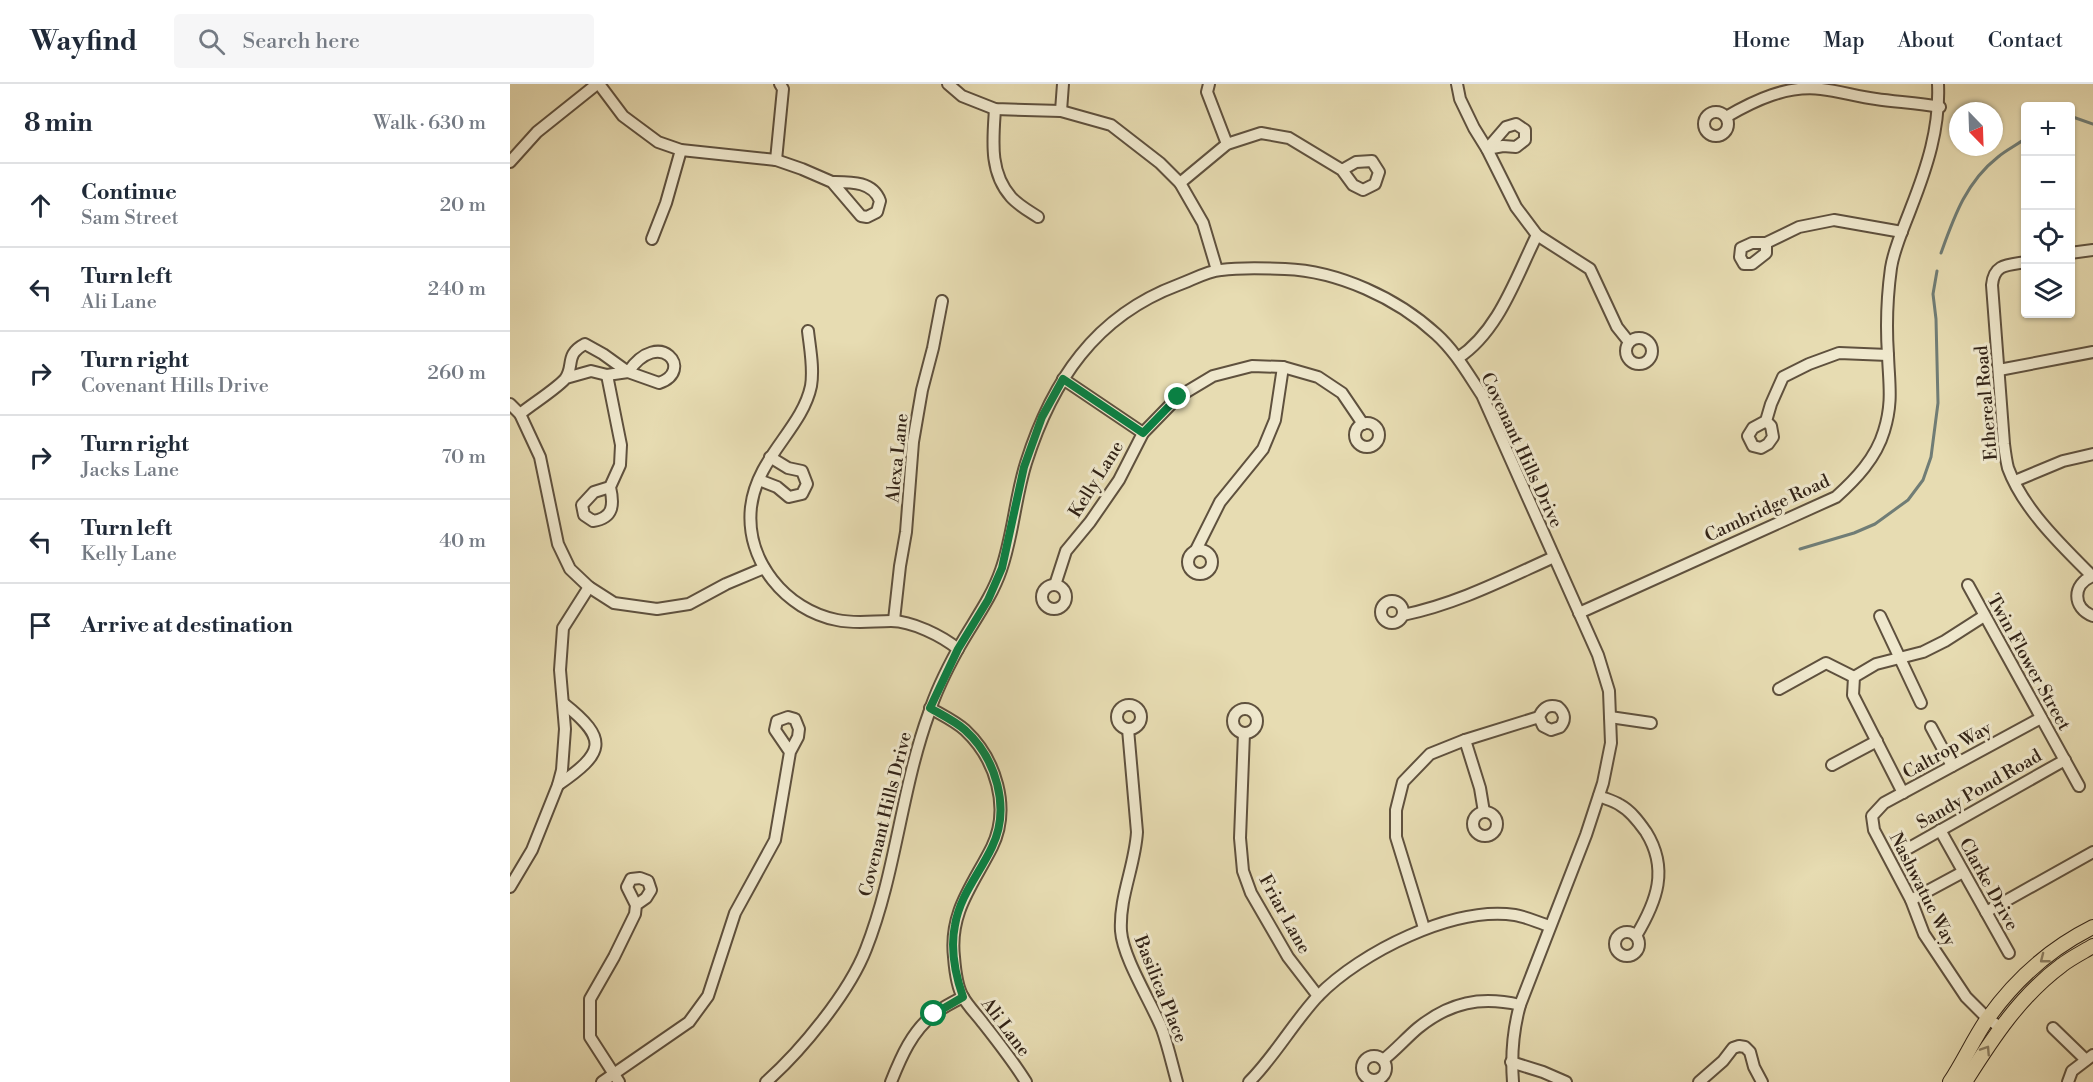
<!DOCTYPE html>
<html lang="en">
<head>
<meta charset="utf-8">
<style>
  body { margin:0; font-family:"Libre Bodoni",serif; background:#f6f6f7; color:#1f2937 }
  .controls { position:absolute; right:18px; top:18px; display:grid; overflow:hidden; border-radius:6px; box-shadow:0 2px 4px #0004 }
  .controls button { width:54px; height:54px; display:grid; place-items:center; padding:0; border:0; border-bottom:2px solid #e0e1e3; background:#fff; color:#1f2937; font:30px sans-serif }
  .compass { position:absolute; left:1439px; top:18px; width:54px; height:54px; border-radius:50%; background:#fff; box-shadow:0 2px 4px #0004; rotate:157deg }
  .stop { position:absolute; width:18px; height:18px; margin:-14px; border:4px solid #0b8043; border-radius:50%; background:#fff }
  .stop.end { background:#0b8043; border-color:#fff; box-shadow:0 2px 6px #0008 }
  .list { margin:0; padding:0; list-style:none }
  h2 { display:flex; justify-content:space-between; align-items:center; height:78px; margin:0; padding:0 24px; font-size:26px }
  h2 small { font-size:20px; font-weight:400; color:#747a83 }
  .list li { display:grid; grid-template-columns:39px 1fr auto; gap:18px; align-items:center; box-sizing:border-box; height:84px; padding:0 24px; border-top:2px solid #e0e1e3 }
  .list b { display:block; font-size:22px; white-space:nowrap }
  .list p { margin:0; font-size:20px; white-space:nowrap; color:#747a83 }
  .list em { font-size:20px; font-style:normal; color:#747a83 }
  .icon { flex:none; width:33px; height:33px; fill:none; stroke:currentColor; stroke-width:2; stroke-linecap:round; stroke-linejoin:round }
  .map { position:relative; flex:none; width:1583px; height:998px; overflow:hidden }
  header { display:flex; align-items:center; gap:36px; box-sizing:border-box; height:84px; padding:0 30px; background:#fff; border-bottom:2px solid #e0e1e3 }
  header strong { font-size:28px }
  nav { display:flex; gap:33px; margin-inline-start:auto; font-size:21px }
  .search { width:420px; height:54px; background:#f6f6f7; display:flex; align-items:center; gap:15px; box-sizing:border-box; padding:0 21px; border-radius:6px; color:#747a83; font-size:22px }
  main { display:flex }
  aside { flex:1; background:#fff }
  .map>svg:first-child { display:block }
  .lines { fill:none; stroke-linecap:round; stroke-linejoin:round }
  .stream { stroke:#707d76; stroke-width:3 }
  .minor-casing { stroke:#5f513e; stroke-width:14 }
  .major-casing { stroke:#322317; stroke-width:16 }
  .minor { stroke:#efe8cd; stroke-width:10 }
  .major { stroke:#e7dcb2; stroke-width:14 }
  .oneway { stroke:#8c8064 }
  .route { stroke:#0b8043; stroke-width:8 }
  .labels { text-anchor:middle; stroke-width:6; stroke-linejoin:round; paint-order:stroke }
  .street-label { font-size:18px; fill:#322317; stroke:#efe8cd }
</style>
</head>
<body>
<header>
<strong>Wayfind</strong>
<div class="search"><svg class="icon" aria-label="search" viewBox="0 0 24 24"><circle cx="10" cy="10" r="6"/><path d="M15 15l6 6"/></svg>Search here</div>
<nav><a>Home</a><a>Map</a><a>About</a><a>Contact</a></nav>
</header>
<main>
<aside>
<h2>8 min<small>Walk · 630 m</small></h2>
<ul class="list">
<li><svg class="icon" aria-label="ahead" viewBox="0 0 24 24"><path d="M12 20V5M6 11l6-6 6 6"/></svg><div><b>Continue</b><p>Sam Street</p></div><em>20 m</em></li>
<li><svg class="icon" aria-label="left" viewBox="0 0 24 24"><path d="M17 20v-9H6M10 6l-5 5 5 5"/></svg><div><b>Turn left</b><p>Ali Lane</p></div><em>240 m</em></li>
<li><svg class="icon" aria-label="right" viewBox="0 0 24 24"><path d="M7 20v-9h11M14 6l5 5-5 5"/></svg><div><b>Turn right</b><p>Covenant Hills Drive</p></div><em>260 m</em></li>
<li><svg class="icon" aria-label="right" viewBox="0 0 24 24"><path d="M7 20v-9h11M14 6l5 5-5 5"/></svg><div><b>Turn right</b><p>Jacks Lane</p></div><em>70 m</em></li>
<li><svg class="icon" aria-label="left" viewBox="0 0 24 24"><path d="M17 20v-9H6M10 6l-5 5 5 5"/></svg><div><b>Turn left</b><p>Kelly Lane</p></div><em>40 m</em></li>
<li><svg class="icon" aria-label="arrive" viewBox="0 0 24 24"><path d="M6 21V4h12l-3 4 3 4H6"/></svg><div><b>Arrive at destination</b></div></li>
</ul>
</aside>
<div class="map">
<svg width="1583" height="998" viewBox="0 0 1583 998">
  <rect width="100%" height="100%" fill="#e7dcb2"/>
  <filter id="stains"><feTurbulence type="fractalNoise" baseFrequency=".00333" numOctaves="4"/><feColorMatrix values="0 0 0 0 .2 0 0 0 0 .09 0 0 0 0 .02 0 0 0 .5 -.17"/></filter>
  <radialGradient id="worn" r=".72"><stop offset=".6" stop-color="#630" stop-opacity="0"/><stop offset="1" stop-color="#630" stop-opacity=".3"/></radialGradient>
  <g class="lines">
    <g class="stream">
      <path d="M 1560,32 L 1583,40"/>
      <path d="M 1431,169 C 1444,133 1456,98 1488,73 C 1496,66 1507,61 1516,54"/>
      <path d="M 1290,465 L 1344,449 L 1365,440 L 1398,416 L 1413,396 L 1421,373 L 1428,319 L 1426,235 L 1423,210 L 1427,187"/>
    </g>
    <defs>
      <g id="minor">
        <path d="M 89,0 L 113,32 L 148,58 L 171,66 L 266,76 L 292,85 L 322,98 L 351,132 L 357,133 L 367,128 L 370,117 C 363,97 340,98 322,98"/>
        <path d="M 438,0 L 452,12 L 485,25 L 551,27 L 601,41 L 650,79 L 670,99 L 693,139 L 707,186"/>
        <path d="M 699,0 L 697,8 L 717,60"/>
        <path d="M 947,0 L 950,15 L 964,44 L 977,65 L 1006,123 L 1027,151 L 1080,185 L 1107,243 L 1119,258"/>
        <path d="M 485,25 C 483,56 479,88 501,113 C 508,121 519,127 528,133"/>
        <path d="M 551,27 L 553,0"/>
        <circle cx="1206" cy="40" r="12"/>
        <path d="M 1216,33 C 1245,16 1277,1 1311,5 C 1330,7 1348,13 1366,15 C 1387,18 1408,19 1430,23"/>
        <path d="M 1006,40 L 1015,46 L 1015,56 L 1006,63 L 993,62 L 977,65 L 996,43 Z"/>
        <path d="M 266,76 L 273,5 L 270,0"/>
        <path d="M 0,78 L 27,48 L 87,0"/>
        <path d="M 670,99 L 717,60 L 751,49 L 779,54 L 832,86 L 843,101 L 853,106 L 865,100 L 869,88 L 862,77 L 846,78 L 832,86"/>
        <path d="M 142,155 L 156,119 L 171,66"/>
        <path d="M 1256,159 L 1256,169 L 1242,180 L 1234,180 L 1230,173 L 1231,164 L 1242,159 L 1256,159 L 1289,143 L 1324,136 L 1392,148"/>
        <path d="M 1560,169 L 1583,166"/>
        <path d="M 1516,178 C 1497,181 1484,180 1482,201 L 1494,360 C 1495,368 1496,376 1498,384 C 1513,425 1552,462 1582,492"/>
        <path d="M 298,247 C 300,265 304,284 301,302 C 292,345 247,373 241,423 C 235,477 276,526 327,536 C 345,540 363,537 381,537 C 402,537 432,552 448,565"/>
        <circle cx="1129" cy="267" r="13"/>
        <path d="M 948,274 C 989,247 1006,193 1027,151"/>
        <path d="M 1489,286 L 1583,268"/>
        <path d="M 97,291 L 111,361 L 110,381 L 100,403 L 84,408 L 72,421 L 74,431 L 83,437 C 104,434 104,420 100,403"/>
        <path d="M 553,295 L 633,349"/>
        <path d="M 0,320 L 10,330 L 30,373 L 48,460 L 60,485 L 79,503 L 104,519 L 147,525 L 179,520 L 216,500 L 254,484"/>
        <path d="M 10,330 C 22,320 45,306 55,295 C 65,282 54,271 75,260 L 93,270 L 118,288 L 149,299 C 185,287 150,242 118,288 L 97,291 L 81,287 L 56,294"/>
        <path d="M 1256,337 L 1261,342 L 1263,353 L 1258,360 L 1251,364 L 1243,362 L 1238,352 L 1243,344 L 1256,337 L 1261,320 L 1273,293 L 1299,280 L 1329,269 L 1378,271"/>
        <circle cx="857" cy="351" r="12"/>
        <path d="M 249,396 L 267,403 L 279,413 L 292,410 L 297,400 L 292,387 L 278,384 L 260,373"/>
        <path d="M 1505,397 L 1553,377 L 1583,370"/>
        <circle cx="690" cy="478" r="12"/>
        <path d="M 686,466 L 710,418 L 753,365 L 765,336 L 773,283"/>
        <path d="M 1583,492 C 1562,500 1562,524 1583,532"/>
        <circle cx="544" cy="513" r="12"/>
        <path d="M 545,501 L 556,467 L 580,438 L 609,396 L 633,349 L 668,313 L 703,292 L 742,282 L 773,283 L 808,293 L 832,309 L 853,340"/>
        <path d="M 1458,501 L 1569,702"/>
        <circle cx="882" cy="528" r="11"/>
        <path d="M 1069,529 L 1326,413 C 1346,395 1366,374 1374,347 C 1383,318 1379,300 1378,271 C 1376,242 1377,213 1381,184 C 1384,164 1394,143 1401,124 C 1417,83 1430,44 1428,0"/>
        <path d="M 893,531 C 947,520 995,495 1044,473"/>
        <path d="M 1370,532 L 1411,619"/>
        <path d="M 384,536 L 390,482 L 396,448 L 403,358 L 412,306 L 423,264 L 432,217"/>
        <path d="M 1269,605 L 1316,579 L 1344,593"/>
        <circle cx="619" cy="633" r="12"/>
        <path d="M 420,624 C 432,631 445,637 455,646 C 486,675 501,724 482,763 C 463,801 439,828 444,873 C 445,886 447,903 453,913 C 458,922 467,931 473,939 C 488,958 503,977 516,998"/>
        <circle cx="735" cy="637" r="12"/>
        <path d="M 1100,633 L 1141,639"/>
        <path d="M 1421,643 L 1442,682"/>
        <path d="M 618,645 L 627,748 C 625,782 609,813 611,847 C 613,874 641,918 652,945 C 658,962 662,980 667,998"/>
        <path d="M 734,649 L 730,754 L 733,787 L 741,809 L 778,873 L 808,912"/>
        <path d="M 955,656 L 970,704 L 974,728"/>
        <path d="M 1322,681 L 1367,657"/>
        <path d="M 48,701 C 94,669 100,656 53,619"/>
        <path d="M 1393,709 L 1343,611 L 1344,593 L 1366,580 L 1413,568 L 1435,557 L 1474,532"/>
        <path d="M 1089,712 C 1096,715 1104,717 1110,721 C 1121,727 1129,738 1136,748 C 1159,785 1147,817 1126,852"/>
        <circle cx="975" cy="740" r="12"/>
        <path d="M 1430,746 L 1499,869"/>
        <path d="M 1399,764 L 1555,676"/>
        <path d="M 0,803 L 22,766 L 48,701 L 52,686 L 55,645 L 50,586 L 53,544 L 79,503"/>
        <path d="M 1401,816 L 1453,788"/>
        <path d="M 1476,828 L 1583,768"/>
        <path d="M 914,844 L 886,753 L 886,726 L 893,698 L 920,670 L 955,656 L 1029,633 C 1033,624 1038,620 1048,623 C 1055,629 1056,636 1050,643 L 1041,646 L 1033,642 L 1029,633"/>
        <circle cx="1117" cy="860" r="12"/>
        <path d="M 1490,943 L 1478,935 L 1456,913 L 1414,850 L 1401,816 L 1364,746 L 1362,732 L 1374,719 L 1531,634"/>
        <path d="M 1543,944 L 1576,976"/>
        <circle cx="864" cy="984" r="12"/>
        <path d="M 873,976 C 886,966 896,954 908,944 C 940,918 971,912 1010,921"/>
        <path d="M 1001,978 L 1033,988 L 1056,998"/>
        <path d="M 92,998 L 179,938 L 198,912 L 225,829 L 265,756 L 280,668 L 288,653 L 289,645 L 285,635 L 278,633 L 267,637 L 265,646 L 280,668"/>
        <path d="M 109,998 L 80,953 L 80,915 L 104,873 L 125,830 L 126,821 L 136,814 L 141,806 L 138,797 L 130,794 L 121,795 L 117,803 L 126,821"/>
        <path d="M 256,998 C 291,967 339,909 356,865 C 386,789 391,706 419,629 C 426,607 437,585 448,565 C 463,538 481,515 491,486 C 503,452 505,414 516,379 C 542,297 585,232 668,201 C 682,196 697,187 711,186 C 732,183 754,184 775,185 C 828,187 887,214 926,250 C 945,267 958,290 972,311 L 1088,571 L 1099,607 L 1101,659 L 1093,699 L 1076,751 L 1010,921 C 1003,946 1001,972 1003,998"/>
        <path d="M 381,998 C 391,973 402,947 424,930 C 433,923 443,918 453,913"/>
        <path d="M 739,998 C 765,972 783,939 808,912 C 851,868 943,822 1005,831 C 1017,833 1029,839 1040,842"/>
        <path d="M 1189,998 L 1213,977 L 1223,964 L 1229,962 L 1235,963 L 1240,968 L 1244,983 L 1252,998"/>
        <path d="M 1558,998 L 1562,987 L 1583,971"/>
      </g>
      <g id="major">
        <path d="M 1440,998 C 1454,977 1464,954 1478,934 C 1505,896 1541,864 1583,843"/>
        <path d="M 1455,998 C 1482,955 1510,912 1552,881 C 1561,874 1573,868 1583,862"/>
      </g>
    </defs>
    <use href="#minor" class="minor-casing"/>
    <use href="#major" class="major-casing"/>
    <use href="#minor" class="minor"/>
    <use href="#major" class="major"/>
  </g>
  <defs><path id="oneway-chevron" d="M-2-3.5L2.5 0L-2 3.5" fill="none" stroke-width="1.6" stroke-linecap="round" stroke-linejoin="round" transform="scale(1.5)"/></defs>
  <g class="oneway">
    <use href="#oneway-chevron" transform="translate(1534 875) rotate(142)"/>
    <use href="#oneway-chevron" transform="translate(1476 966) rotate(-57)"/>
  </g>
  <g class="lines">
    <path class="route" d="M 424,930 L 453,913 C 445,890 440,865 445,841 C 450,811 470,789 482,763 C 501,724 486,674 455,646 C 445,637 432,631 420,624 L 448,565 L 478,516 L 492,484 L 514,383 L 532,333 L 553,295 L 633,349 L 668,313"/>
  </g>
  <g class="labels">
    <g class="street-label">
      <text transform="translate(1476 319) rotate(-95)" y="6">Ethereal Road</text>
      <text transform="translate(1012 366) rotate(65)" y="6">Covenant Hills Drive</text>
      <text transform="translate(387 374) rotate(-84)" y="6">Alexa Lane</text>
      <text transform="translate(586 395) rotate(-58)" y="6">Kelly Lane</text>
      <text transform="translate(1257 424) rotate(-25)" y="6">Cambridge Road</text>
      <text transform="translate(1519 578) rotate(61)" y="6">Twin Flower Street</text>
      <text transform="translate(1437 666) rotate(-29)" y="6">Caltrop Way</text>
      <text transform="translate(1469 705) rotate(-30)" y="6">Sandy Pond Road</text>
      <text transform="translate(375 730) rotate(-76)" y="6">Covenant Hills Drive</text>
      <text transform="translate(1479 800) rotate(61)" y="6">Clarke Drive</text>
      <text transform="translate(1413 805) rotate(63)" y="6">Nashwatuc Way</text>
      <text transform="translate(775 830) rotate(61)" y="6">Friar Lane</text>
      <text transform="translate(651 905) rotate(68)" y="6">Basilica Place</text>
      <text transform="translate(496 943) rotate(53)" y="6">Ali Lane</text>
    </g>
  </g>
  <rect width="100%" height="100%" filter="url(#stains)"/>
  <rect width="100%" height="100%" fill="url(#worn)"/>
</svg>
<div class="controls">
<button>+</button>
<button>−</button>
<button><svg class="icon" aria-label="locate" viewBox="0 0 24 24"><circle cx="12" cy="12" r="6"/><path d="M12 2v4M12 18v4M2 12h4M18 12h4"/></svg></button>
<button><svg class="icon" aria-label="layers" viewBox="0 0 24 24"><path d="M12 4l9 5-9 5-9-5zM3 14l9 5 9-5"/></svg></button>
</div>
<svg class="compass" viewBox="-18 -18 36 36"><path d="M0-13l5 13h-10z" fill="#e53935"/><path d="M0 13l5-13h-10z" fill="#747a83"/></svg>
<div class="stop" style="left:424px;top:930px"></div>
<div class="stop end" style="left:668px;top:313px"></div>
</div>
</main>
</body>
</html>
